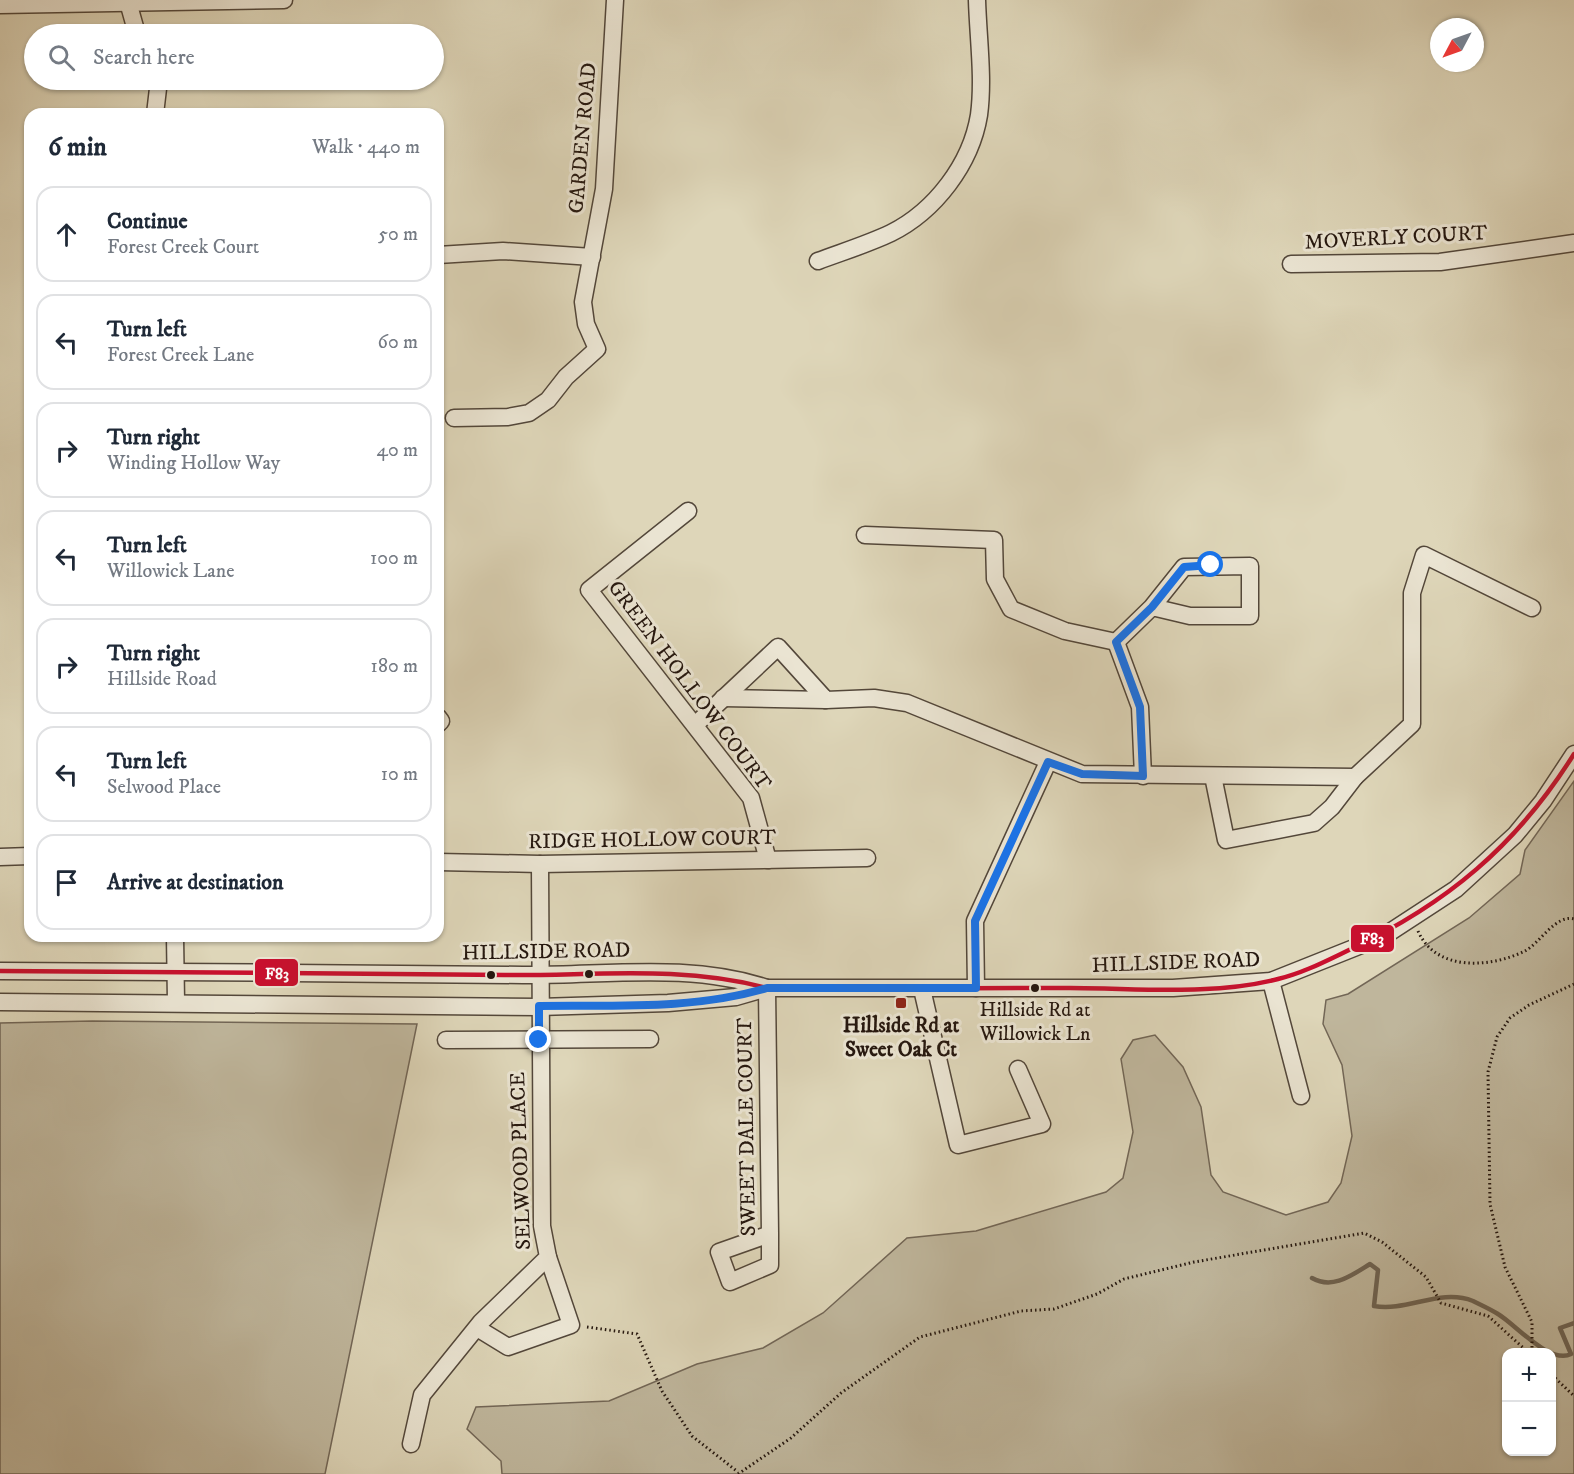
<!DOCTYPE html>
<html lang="en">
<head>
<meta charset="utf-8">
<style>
  body { margin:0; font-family:"IM FELL DW Pica",serif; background:#f2f2f3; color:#1f2937 }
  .controls { position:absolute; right:18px; bottom:18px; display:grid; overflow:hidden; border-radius:12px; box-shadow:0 2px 4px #0004 }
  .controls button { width:54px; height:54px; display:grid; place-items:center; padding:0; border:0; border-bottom:2px solid #e0e1e3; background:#fff; color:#1f2937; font:30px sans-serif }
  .compass { position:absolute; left:1430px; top:18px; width:54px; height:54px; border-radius:50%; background:#fff; box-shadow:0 2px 4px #0004; rotate:229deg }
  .stop { position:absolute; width:18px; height:18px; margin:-14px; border:4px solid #1a73e8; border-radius:50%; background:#fff }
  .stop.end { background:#1a73e8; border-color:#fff; box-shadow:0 2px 6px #0008 }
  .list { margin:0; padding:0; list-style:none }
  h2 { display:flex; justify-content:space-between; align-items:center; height:78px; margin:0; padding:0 24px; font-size:26px }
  h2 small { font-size:20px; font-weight:400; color:#747a83 }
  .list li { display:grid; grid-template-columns:39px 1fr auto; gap:18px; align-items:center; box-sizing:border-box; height:96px; margin:0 12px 12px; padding:0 12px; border:2px solid #e0e1e3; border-radius:18px }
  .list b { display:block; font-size:22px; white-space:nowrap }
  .list p { margin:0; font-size:20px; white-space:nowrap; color:#747a83 }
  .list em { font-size:20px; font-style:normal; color:#747a83 }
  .icon { flex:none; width:33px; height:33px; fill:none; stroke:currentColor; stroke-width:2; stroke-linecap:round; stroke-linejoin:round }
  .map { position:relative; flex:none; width:1574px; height:1474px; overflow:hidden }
  .search { position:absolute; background:#fff; box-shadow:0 2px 4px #0004; left:24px; top:24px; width:420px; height:66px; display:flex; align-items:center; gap:15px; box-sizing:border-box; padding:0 21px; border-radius:33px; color:#747a83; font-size:22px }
  .panel { position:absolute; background:#fff; box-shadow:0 2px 4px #0004; left:24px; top:108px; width:420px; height:834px; border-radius:18px }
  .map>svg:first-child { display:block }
  .green { fill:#bfb69c; stroke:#726656; stroke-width:1.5; fill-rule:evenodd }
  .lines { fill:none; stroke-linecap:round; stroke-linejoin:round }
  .stream { stroke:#6e6352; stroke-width:4.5 }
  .minor-casing { stroke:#53473a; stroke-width:19 }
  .path { stroke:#25170f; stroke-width:3; stroke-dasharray:1.5 3; stroke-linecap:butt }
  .minor { stroke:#eae4d2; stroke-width:16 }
  .bus-1-casing { stroke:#eae4d2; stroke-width:9 }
  .bus-1 { stroke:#c8102e; stroke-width:4.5 }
  .route { stroke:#1a73e8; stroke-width:8 }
  .bus-dot { fill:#25170f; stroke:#eae4d2; stroke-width:2 }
  .poi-dot { fill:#8f2418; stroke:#eae4d2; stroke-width:2 }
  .labels { text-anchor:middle; stroke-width:6; stroke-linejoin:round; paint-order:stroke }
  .bus-label { font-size:20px; fill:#25170f; stroke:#eae4d2 }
  .street-label { font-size:21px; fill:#25170f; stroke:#eae4d2 }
  .poi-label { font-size:21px; font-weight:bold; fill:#25170f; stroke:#eae4d2 }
  .line-badge { stroke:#eae4d2; stroke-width:2 }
  .badge-label { font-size:16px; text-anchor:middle; font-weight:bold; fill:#fff }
</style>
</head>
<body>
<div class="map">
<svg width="1574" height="1474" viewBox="0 0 1574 1474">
  <rect width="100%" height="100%" fill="#ded6b9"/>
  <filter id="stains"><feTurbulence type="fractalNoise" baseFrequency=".00333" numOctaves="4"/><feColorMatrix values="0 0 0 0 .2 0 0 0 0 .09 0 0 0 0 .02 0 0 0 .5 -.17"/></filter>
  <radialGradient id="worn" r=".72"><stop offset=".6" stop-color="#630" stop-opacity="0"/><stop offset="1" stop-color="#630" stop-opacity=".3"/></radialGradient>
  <g class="green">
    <path d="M 1574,781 L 1574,1474 L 502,1474 L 501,1461 L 467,1429 L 476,1407 L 609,1401 L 697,1364 L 763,1348 L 823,1313 L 907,1238 L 976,1231 L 1106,1192 L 1123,1178 L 1133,1132 L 1121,1059 L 1133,1040 L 1155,1035 L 1183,1067 L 1201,1107 L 1211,1175 L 1223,1192 L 1286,1215 L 1328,1202 L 1341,1183 L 1352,1136 L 1342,1065 L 1323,1024 L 1326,1000 L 1348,994 L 1469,918 L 1520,874 L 1525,850 ZM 1506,1352 L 1552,1352 L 1552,1452 L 1506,1452 Z"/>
    <path d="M 92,1021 L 417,1024 L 325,1474 L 0,1474 L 0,1023 Z"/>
  </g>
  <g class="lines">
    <path class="stream" d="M 1312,1278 C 1333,1290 1352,1275 1370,1264 L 1378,1270 L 1374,1306 C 1407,1312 1440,1288 1473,1301 C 1481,1305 1490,1309 1498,1314 C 1515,1324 1550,1365 1571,1354 L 1560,1328 L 1574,1323"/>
    <defs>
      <g id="minor">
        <path d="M 128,2 L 137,34"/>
        <path d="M 0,5 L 284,0"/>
        <path d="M 155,114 L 159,80"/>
        <path d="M 438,255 L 503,251 L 592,257"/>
        <path d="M 818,261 C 842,252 868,244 891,233 C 935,211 971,164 979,115 C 984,78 978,37 977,0"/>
        <path d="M 1291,264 L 1440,262 L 1574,243"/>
        <path d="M 454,418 L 508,417 L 529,413 L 548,400 L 566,377 L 597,349 L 586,324 L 583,302 L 604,189 L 615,0"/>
        <path d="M 688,511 L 589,590 L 751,798 L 768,860"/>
        <path d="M 865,535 L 994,540 L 995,579 L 1011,609 L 1065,631 L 1116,642"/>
        <path d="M 1116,642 L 1152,607 L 1190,616 L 1250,616 L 1250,566 L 1184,567 L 1152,607"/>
        <path d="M 1116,642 L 1140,707 L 1143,776"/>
        <path d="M 723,698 L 826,700"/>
        <path d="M 438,717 L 441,721 L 438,724"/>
        <path d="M 695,725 L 778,647 L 826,700 L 874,698 L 907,703 L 1082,774 L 1355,777 L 1412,724 L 1412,593 L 1424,555 L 1532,608"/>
        <path d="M 1213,776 L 1226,840 L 1314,823 L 1332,807 L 1355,777"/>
        <path d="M 0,857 L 30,856"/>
        <path d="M 438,862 L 540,864 L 867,858"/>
        <path d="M 175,936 L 176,1002"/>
        <path d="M 0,971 C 174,972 349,973 523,975 C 604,976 688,962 767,988"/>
        <path d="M 1271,981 L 1301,1096"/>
        <path d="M 767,988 L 770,1234 L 770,1265 L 730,1282 L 719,1252 L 770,1234"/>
        <path d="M 976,988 L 975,921 L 1048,762"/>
        <path d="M 922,989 L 958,1145 L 1042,1124 L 1018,1069"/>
        <path d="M 0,1002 L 539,1007 L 668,1003 L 736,997 L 767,988 L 1173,988 L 1271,981 L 1384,936 L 1456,889 L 1515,835 L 1543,801 L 1574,754"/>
        <path d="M 446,1040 L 650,1039"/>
        <path d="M 477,1328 L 508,1347 L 571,1325 L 548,1257"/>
        <path d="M 411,1444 L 422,1395 L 481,1322 L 548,1257 L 542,1226 L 540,864"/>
      </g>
    </defs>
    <use href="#minor" class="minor-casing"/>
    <g class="path">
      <path d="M 1418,931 C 1436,972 1490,968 1525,951 C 1540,943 1556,914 1574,919"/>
      <path d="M 587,1327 L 637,1334 L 662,1391 L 692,1436 L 738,1472"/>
      <path d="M 1532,1352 L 1532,1322 L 1505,1267 L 1490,1204 L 1488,1072 L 1497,1037 L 1510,1018 L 1529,1005 L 1574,984"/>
      <path d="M 1552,1375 L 1574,1396"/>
      <path d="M 738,1474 L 791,1438 L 841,1393 L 920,1337 L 1021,1311 L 1054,1309 L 1097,1294 L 1124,1279 L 1194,1262 L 1364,1233 L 1382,1242 L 1426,1277 L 1441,1303 L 1488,1316 L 1528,1352"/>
    </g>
    <use href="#minor" class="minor"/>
    <defs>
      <path id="bus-1" d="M 0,971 C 168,972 337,973 505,975 C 593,976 680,965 767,988 C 868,989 969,988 1070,988 C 1138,988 1212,996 1278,979 C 1303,973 1326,961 1349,950 C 1447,904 1517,845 1574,754"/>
    </defs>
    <use href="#bus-1" class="bus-1-casing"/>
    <use href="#bus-1" class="bus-1"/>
  </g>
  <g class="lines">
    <path class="route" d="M 539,1040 L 539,1006 C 614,1005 694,1010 767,988 L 976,988 L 975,921 L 1048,762 L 1082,774 L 1143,776 L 1140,707 L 1116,642 L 1152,607 L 1184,567 L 1211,565"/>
  </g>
  <g class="bus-dot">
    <circle cx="589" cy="974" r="5"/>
    <circle cx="491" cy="975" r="5"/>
    <circle cx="1035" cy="988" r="5"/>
  </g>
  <rect class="poi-dot" x="895" y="997" width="12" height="12" rx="3"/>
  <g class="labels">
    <g class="bus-label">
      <text x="1035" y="1016">Hillside Rd at<tspan x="1035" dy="24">Willowick Ln</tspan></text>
    </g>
    <g class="street-label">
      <text transform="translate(582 138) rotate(-85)" y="7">GARDEN ROAD</text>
      <text transform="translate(1396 237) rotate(-3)" y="7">MOVERLY COURT</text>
      <text transform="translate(690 685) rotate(53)" y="7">GREEN HOLLOW COURT</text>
      <text transform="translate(652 839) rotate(-1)" y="7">RIDGE HOLLOW COURT</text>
      <text transform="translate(546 951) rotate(-1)" y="7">HILLSIDE ROAD</text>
      <text transform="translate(1176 962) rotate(-2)" y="7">HILLSIDE ROAD</text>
      <text transform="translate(746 1127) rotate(-91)" y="7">SWEET DALE COURT</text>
      <text transform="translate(520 1161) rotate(-92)" y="7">SELWOOD PLACE</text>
    </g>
    <g class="poi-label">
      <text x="901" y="1032">Hillside Rd at<tspan x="901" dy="24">Sweet Oak Ct</tspan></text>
    </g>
  </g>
  <g class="line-badge">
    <rect x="1350" y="924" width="45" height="29" rx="6" fill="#c8102e"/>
    <rect x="254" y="958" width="45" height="29" rx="6" fill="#c8102e"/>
  </g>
  <g class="badge-label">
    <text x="1372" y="944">F83</text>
    <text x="277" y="979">F83</text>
  </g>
  <rect width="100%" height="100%" filter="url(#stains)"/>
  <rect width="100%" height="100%" fill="url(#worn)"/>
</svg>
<div class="controls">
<button>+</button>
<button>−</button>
</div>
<svg class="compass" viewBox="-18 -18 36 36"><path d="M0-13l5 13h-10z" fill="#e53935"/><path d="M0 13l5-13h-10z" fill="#747a83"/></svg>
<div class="stop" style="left:1211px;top:565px"></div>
<div class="stop end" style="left:539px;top:1040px"></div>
<div class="search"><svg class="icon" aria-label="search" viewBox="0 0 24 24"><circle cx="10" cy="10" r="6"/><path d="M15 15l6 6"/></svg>Search here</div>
<section class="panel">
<h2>6 min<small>Walk · 440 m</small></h2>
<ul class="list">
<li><svg class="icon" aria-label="ahead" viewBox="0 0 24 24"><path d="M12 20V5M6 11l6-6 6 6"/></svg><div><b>Continue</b><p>Forest Creek Court</p></div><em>50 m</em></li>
<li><svg class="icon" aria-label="left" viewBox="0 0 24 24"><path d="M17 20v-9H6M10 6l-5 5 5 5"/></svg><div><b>Turn left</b><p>Forest Creek Lane</p></div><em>60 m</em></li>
<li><svg class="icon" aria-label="right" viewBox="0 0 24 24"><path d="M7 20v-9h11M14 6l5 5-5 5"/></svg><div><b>Turn right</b><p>Winding Hollow Way</p></div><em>40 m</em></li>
<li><svg class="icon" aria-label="left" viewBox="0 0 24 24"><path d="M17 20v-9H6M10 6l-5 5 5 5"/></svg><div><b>Turn left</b><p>Willowick Lane</p></div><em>100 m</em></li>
<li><svg class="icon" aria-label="right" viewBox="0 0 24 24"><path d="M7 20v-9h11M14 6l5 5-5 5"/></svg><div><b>Turn right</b><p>Hillside Road</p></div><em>180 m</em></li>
<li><svg class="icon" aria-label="left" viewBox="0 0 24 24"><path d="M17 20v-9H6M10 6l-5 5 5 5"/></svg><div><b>Turn left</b><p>Selwood Place</p></div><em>10 m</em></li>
<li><svg class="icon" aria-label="arrive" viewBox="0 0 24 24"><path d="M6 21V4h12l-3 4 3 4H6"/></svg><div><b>Arrive at destination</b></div></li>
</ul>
</section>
</div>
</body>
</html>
